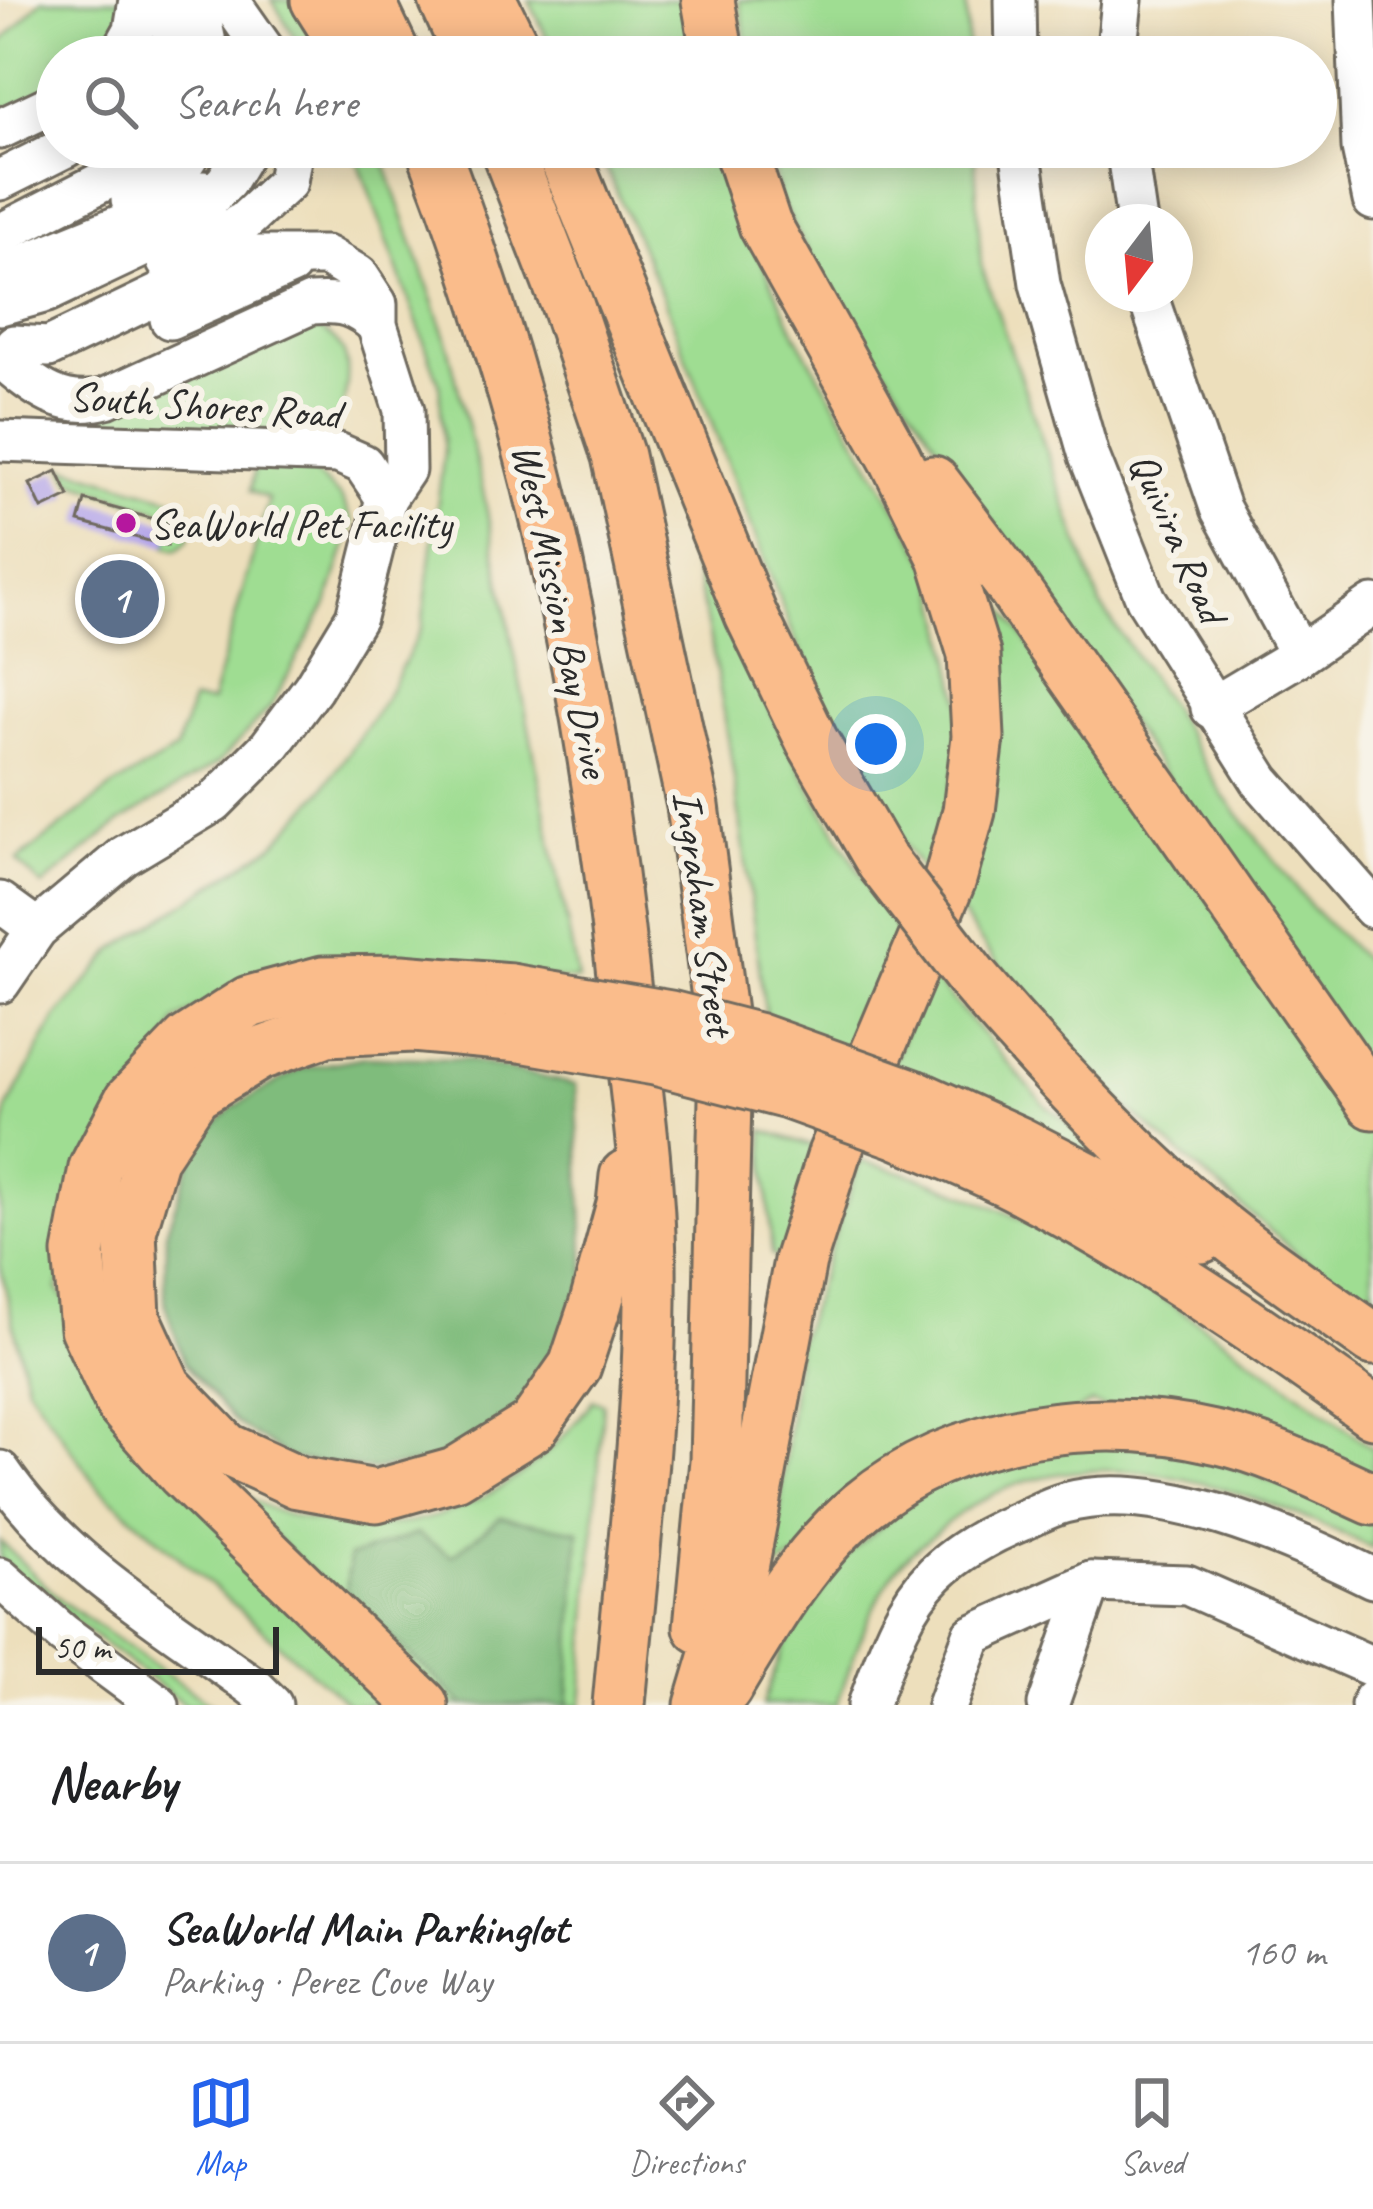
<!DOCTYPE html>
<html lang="en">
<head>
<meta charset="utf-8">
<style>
  body { margin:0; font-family:Caveat,sans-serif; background:#f2f2f2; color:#202124 }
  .compass { position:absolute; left:1085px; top:204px; width:108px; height:108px; border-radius:50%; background:#fff; box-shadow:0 6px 30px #0003; rotate:196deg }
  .scale { position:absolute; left:36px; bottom:30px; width:243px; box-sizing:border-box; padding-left:12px; border:6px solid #2b2b2b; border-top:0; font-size:33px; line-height:42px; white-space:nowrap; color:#2b2b2b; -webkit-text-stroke:9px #f7f3e8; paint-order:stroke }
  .you { position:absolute; left:876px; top:744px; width:42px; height:42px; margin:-30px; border:9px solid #fff; border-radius:50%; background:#1a73e8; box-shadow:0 0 0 18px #1a73e833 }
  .badge { display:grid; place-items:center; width:78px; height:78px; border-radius:50%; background:#2563eb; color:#fff; font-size:39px; font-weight:700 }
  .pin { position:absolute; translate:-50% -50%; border:6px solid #fff; box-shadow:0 3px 12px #0006 }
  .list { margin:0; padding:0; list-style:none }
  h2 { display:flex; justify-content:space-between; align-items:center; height:156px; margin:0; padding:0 48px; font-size:51px }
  h2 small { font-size:39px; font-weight:400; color:#757577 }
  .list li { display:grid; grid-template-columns:78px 1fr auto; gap:36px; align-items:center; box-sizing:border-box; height:180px; padding:0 48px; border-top:3px solid #e0e0e0 }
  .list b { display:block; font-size:45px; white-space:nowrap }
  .list p { margin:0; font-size:39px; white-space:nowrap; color:#757577 }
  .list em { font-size:39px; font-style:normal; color:#757577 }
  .icon { flex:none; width:66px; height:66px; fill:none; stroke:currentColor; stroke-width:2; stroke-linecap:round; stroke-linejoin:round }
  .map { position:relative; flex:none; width:1373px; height:1705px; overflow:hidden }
  .search { position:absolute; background:#fff; box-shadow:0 6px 30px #0003; left:36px; right:36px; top:36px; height:132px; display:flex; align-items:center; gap:30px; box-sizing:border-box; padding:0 42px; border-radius:66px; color:#757577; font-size:45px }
  .sheet { height:336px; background:#fff }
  nav { display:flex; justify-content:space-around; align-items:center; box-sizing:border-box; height:168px; border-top:3px solid #e0e0e0; background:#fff; font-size:33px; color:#757577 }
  nav a { display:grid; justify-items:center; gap:6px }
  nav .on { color:#2563eb }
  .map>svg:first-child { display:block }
  .green { fill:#9fdd92; stroke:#65845e; stroke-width:3 }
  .forest { fill:#7fbc7c; stroke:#557454; stroke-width:3 }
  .building { fill:#b3a4ea }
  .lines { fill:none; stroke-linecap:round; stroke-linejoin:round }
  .minor-casing { stroke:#6f6a5e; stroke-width:45 }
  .major-casing { stroke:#6f6a5e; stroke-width:57 }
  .minor { stroke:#fff; stroke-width:39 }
  .major { stroke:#fabc8b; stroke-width:51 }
  .major-bridge-casing { stroke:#6f6a5e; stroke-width:57; stroke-linecap:butt }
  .major-bridge { stroke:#fabc8b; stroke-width:51 }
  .poi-dot { fill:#b5179e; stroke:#f7f3e8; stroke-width:4.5 }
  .labels { text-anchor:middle; stroke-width:12; stroke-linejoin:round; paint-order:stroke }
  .street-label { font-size:42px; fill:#2b2b2b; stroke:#f7f3e8 }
  .poi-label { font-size:42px; fill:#2b2b2b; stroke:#f7f3e8; text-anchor:start }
</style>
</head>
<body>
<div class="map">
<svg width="1373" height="1705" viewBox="0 0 1373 1705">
  <rect width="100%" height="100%" fill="#f7f3e8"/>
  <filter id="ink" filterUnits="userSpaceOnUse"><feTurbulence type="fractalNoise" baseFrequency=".00833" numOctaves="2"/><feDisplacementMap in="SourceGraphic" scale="24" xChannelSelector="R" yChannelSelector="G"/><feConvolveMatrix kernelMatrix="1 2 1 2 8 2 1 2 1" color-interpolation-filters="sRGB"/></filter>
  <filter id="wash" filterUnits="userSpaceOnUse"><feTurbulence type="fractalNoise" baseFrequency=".004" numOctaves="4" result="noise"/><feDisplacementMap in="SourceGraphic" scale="48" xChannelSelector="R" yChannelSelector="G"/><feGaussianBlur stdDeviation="2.7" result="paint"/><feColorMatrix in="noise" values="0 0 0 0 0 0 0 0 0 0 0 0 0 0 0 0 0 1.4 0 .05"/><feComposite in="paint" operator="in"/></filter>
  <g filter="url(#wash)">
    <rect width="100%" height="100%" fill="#eddfbc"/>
    <g class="green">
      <path d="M 42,0 L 128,0 L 105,57 L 57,57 L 57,85 L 0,112 L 0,44 Z"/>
      <path d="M 272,0 L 299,0 L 334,57 L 307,57 Z"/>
      <path d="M 529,0 L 685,0 L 699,57 L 556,57 Z"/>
      <path d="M 739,0 L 966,0 L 968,57 L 749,57 Z"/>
      <path d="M 353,147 L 379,147 L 446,338 L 482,486 L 578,980 L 263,968 L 176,1021 L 57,1289 L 398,1705 L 349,1705 L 98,1487 L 27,1386 L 0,1264 L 0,1167 L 7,1109 L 56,1018 L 115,949 L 275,844 L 322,791 L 384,701 L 422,627 L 444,452 L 439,383 Z"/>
      <path d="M 597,147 L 713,147 L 715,161 L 797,337 L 934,573 L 965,724 L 930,882 L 849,763 L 793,634 L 665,302 Z"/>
      <path d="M 768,147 L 974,147 L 981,265 L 1100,604 L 1169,705 L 1223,795 L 1311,907 L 1373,969 L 1373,1077 L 822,277 L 780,200 Z"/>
      <path d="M 300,322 C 353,336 354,369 340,417 C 256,452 161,431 72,424 L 78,418 Z"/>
      <path d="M 64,467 L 181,501 L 190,518 L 189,539 L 178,549 L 167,546 L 172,524 L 170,514 L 71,481 Z"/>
      <path d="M 255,467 L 309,467 L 341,498 L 353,523 L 327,604 L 271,706 L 218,763 L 120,822 L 42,886 L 17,861 L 111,788 L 176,750 L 192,701 L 211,702 L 269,499 L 250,491 Z"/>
      <path d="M 688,499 C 713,564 735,633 764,696 C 806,785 855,869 912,950 L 863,1053 L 767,1027 C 743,852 728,671 675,502 Z"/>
      <path d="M 976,569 L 1373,1131 L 1373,1313 L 1324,1277 L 1089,1075 L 988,951 L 955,905 L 979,605 Z"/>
      <path d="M 926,970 L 1045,1105 L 1091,1140 L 1096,1161 L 892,1068 Z"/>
      <path d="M 763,1130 L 824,1150 L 784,1260 L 772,1255 Z"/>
      <path d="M 860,1161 C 1041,1202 1228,1337 1373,1449 L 1373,1483 L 1092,1403 L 774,1569 L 797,1346 Z"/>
      <path d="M 593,1400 L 603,1403 L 582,1705 L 568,1705 L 578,1531 L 452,1556 L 346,1595 L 464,1705 L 449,1705 L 212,1476 C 231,1487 249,1499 269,1508 C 290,1518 317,1522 341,1525 C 444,1535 534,1482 593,1400 Z"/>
      <path d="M 1124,1440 L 1229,1465 L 1373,1519 L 1373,1548 C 1237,1484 1063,1418 935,1533 C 924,1543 910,1552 901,1563 C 872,1599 851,1662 837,1705 L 763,1705 L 783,1648 L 848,1554 L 935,1481 L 1032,1445 Z"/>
      <path d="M 0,1541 L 63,1602 L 212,1705 L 185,1705 L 36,1592 L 0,1558 Z"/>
    </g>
    <g class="forest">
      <path d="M 365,1057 L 464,1059 L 576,1085 L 586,1293 L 547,1385 L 494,1428 L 435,1461 L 372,1470 L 291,1459 L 235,1422 L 185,1364 L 165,1304 L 166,1232 L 198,1140 L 234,1107 L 300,1069 Z"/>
      <path d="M 500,1517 L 579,1531 L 568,1705 L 464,1705 L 346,1595 L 349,1557 L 417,1534 L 452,1556 Z"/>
    </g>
    <g id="blocks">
      <g class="building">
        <path d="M 57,471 L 69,496 L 42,509 L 30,484 Z"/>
        <path d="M 85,500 L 172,524 L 167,546 L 79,522 Z"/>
      </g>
    </g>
  </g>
  <g filter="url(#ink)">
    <use href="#blocks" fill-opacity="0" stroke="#6f6a5e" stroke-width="3"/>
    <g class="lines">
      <defs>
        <g id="minor">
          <path d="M 163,0 L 172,31 L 174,57"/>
          <path d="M 192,0 L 199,9 L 209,57"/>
          <path d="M 229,0 L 269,57"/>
          <path d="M 1015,0 L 1016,57"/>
          <path d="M 1356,0 L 1362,148 L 1373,200"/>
          <path d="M 119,57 L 134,30 L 139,0"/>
          <path d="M 1116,57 L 1122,0"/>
          <path d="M 0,129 L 57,102"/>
          <path d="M 1020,147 L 1040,284 L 1089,456 L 1146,599 L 1261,781 L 1373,908"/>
          <path d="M 1126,147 L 1137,222"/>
          <path d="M 0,180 L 66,147"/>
          <path d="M 131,200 L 179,170 L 194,147"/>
          <path d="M 0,234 L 170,147"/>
          <path d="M 167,262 L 244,222 L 287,182 L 293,147"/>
          <path d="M 0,274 L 204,191"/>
          <path d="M 1147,294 L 1220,508 L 1300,655"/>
          <path d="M 0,305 L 47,292 L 174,232 L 226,182 L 247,147"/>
          <path d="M 170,319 L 291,265"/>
          <path d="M 0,357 C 33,385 61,411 106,398 L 311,304 C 341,302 355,305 377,325"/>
          <path d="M 0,441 L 338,453 L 363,464 L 386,498"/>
          <path d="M 1211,708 L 1300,655 L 1373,605"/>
          <path d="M 0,902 L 37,929"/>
          <path d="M 0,983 L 37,929 L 124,856 L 214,802 L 269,747 L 313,688 L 356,617 L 386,498 L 405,470 L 404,410 L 377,325 L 377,304 L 358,275 L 326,256 L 239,256 L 49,347 L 14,345"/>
          <path d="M 0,1471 C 64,1565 166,1622 256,1689 L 272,1705"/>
          <path d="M 0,1578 L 63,1634 L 159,1705"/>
          <path d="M 868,1705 C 885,1660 900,1609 935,1574 C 960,1550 989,1534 1021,1521 C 1035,1515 1049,1507 1064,1503 C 1157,1477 1290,1537 1373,1578"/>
          <path d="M 947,1705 L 973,1635 L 1091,1582 L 1187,1585 L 1373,1667"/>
          <path d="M 1048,1705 L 1091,1582"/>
          <path d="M 1371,1705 L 1373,1700"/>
        </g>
        <g id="major">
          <path d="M 317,0 L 353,57"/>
          <path d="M 368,0 L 395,57"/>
          <path d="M 445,0 L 471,57"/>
          <path d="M 490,0 L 518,57"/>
          <path d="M 708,0 L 718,57"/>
          <path d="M 432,147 C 538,422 594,699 625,992 C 635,1082 648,1171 650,1262 C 652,1410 632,1558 619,1705"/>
          <path d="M 506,147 L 567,304 L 618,456 L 693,806 L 726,1059 L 716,1461 L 700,1627"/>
          <path d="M 561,147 L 751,615 L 812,741 L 883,863"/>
          <path d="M 933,482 L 1006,578 L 1373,1103"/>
          <path d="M 972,978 C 1038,1055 1107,1129 1182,1196 C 1242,1249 1308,1293 1373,1339"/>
          <path d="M 521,1036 L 413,1026 L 327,1030 L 259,1054 L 194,1093 L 152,1156 L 130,1231 L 134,1317 L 166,1387 L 226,1449 L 298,1482 L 376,1496 L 455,1474 L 533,1426 L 575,1366 L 596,1303 L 623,1204 L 626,1176"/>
          <path d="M 917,1097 L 1019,1143 L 1201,1237"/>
          <path d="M 899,1133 C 938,1150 978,1166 1016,1185 C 1141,1250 1259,1330 1373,1412"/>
          <path d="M 725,1689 C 764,1624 803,1555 862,1506 C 958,1426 1102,1410 1219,1438 C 1272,1450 1324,1477 1373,1499"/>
          <path d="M 422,1705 L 183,1473 L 121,1403 L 86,1328 L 79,1253 L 95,1168 L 130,1101 L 188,1041 L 249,1002 L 323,982 L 401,981 L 511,990"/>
          <path d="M 701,1705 L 742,1568 L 800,1261 L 834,1154 L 950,879 L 969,811 L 978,737 L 974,654 L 944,557 L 895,458 L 765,225 L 739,147"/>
        </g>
      </defs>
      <use href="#minor" class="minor-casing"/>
      <use href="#major" class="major-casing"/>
      <use href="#minor" class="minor"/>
      <use href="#major" class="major"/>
      <defs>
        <g id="major-bridge">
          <path d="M 883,863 L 972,978"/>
          <path d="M 511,990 L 670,1017 L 756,1039 L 917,1097"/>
          <path d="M 521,1036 L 655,1059 L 788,1093 L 899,1133"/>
        </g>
      </defs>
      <use href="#major-bridge" class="major-bridge-casing"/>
      <use href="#major-bridge" class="major-bridge"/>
    </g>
  </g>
  <circle class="poi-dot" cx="126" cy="523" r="12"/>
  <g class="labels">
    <g class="street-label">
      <text transform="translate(205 404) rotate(4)" y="15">South Shores Road</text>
      <text transform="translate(1179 537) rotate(66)" y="15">Quivira Road</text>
      <text transform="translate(562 610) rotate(78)" y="15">West Mission Bay Drive</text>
      <text transform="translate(705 913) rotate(82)" y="15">Ingraham Street</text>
    </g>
    <g class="poi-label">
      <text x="150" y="538">SeaWorld Pet Facility</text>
    </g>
  </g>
</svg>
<svg class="compass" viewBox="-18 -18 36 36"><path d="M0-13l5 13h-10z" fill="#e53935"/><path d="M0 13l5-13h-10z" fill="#757577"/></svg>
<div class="scale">50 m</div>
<div class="you"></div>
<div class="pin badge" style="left:120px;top:599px;background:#5c6f8a">1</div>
<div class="search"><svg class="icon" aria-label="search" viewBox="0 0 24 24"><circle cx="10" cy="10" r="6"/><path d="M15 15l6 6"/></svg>Search here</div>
</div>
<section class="sheet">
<h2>Nearby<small></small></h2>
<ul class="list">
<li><span class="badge" style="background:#5c6f8a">1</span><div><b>SeaWorld Main Parkinglot</b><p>Parking · Perez Cove Way</p></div><em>160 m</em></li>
</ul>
</section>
<nav>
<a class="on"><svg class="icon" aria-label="map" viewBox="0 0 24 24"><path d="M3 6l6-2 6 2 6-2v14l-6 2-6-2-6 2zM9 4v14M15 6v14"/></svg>Map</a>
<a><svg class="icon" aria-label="directions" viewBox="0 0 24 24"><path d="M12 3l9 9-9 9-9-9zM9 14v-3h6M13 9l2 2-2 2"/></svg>Directions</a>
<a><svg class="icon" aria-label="saved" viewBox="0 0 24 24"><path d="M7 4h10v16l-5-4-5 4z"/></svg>Saved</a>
</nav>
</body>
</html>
